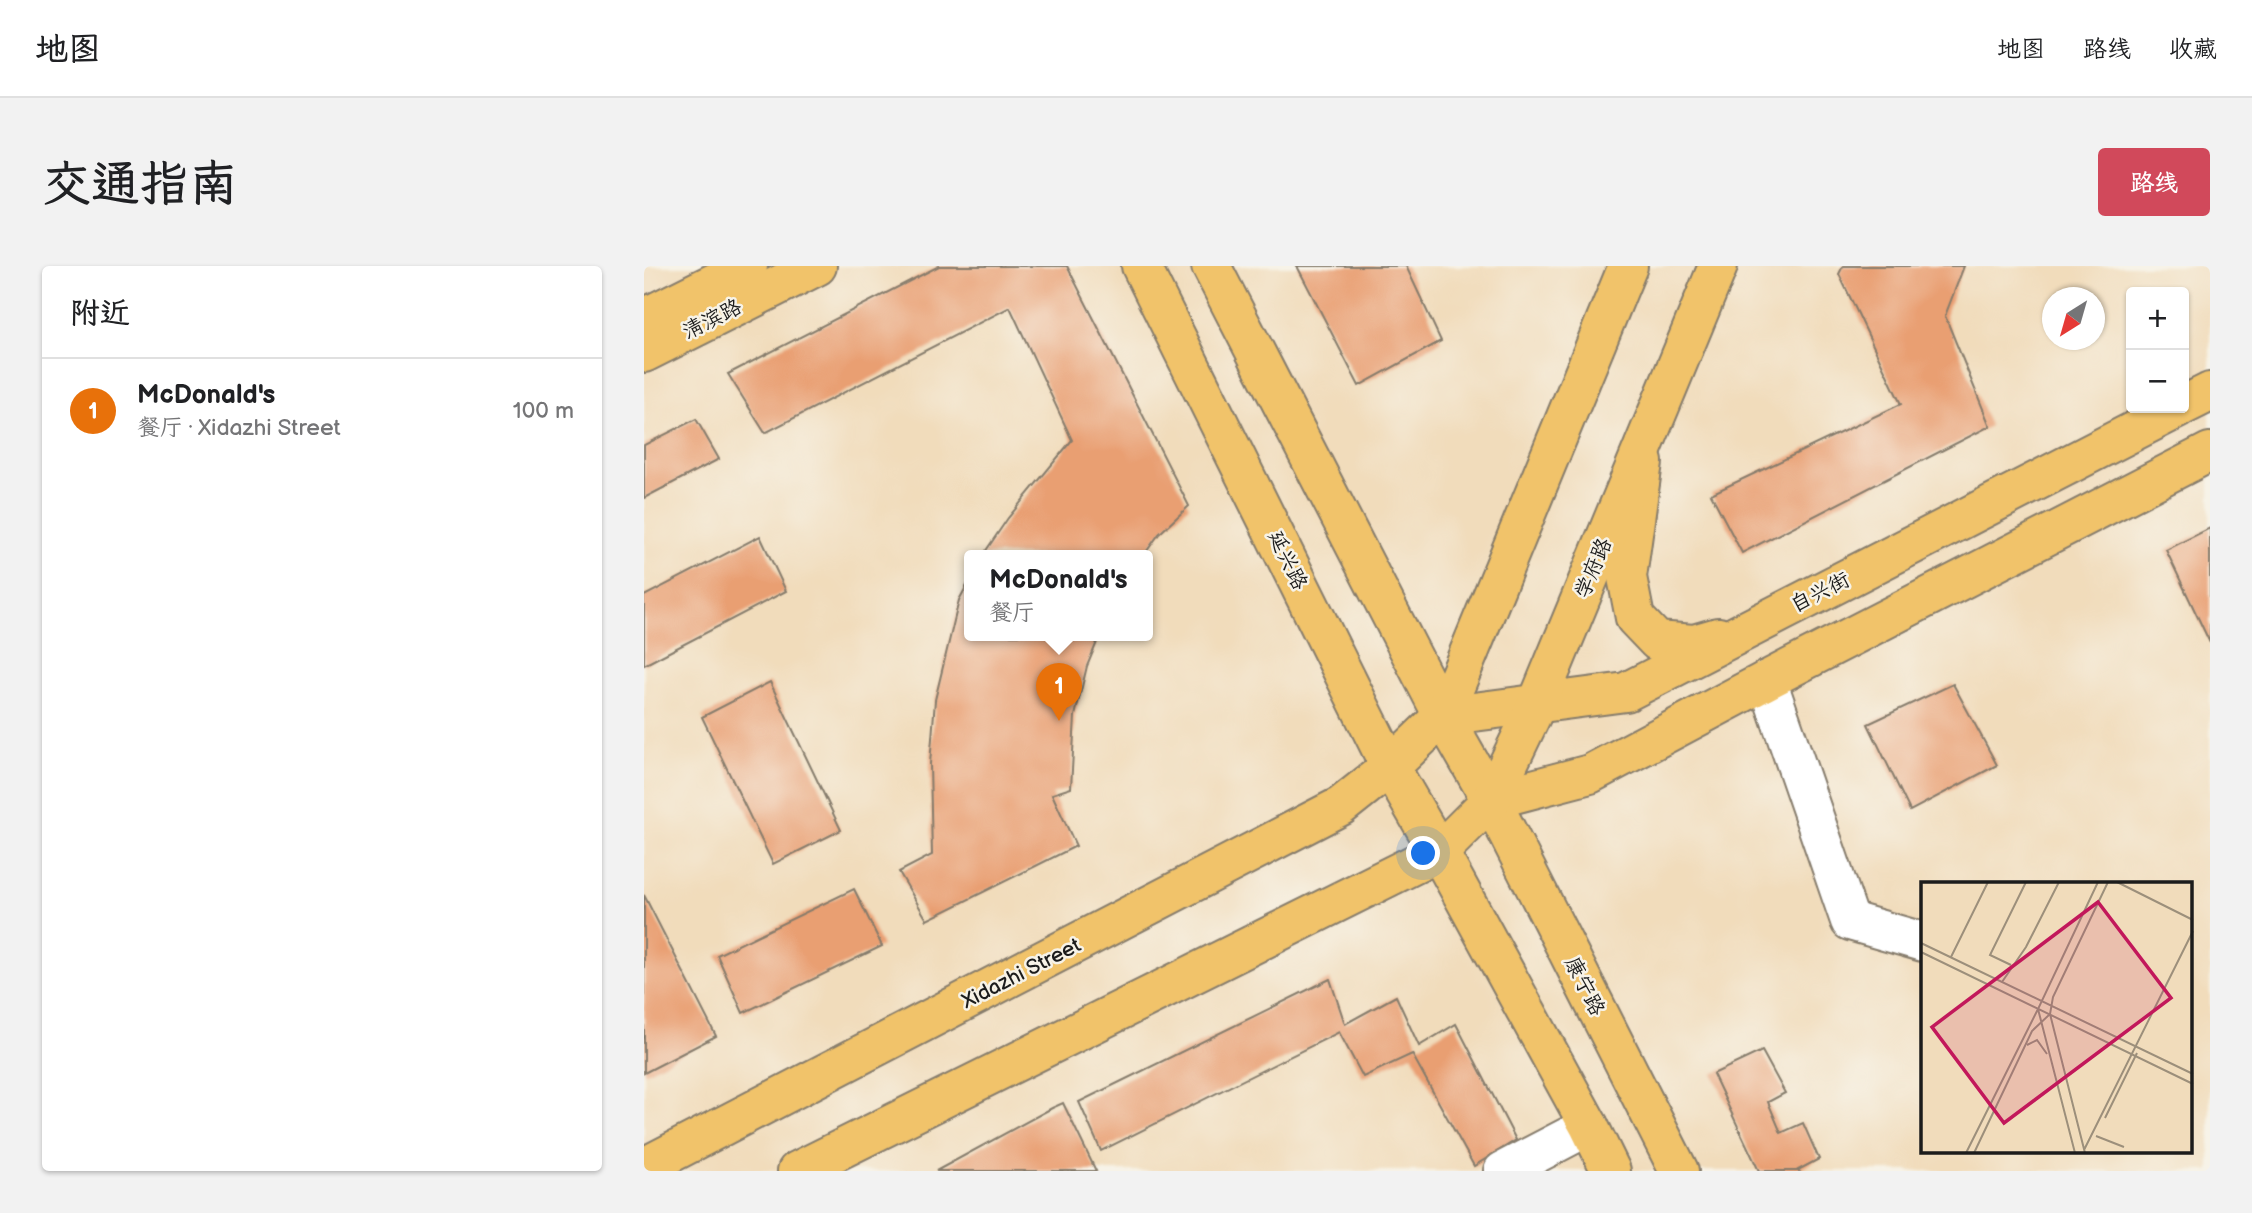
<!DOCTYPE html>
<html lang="zh">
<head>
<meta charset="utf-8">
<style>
  body { margin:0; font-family:"Balsamiq Sans","LXGW WenKai TC",sans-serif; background:#f2f2f2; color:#202124 }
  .controls { position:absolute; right:21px; top:21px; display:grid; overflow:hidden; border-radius:7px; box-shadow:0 2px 5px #0004 }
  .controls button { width:63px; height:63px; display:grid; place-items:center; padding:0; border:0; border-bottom:2px solid #e0e0e0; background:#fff; color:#202124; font:35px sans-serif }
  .compass { position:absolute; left:1398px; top:21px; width:63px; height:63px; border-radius:50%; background:#fff; box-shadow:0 2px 5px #0004; rotate:217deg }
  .you { position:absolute; left:780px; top:588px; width:24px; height:24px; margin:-18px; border:5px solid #fff; border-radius:50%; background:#1a73e8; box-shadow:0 0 0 10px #1a73e833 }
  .badge { display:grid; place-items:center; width:46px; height:46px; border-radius:50%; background:#d1495b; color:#fff; font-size:23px; font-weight:700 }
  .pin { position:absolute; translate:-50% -58px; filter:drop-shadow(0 2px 4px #0008) }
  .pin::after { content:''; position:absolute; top:37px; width:24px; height:21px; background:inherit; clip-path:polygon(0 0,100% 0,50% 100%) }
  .popup { position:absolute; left:320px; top:284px; width:189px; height:91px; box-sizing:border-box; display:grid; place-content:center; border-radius:7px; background:#fff; filter:drop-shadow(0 2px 5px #0005); font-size:23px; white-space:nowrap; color:#757577 }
  .popup b { font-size:26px; color:#202124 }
  .popup::after { content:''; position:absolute; left:50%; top:100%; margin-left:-14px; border:14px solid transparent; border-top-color:#fff }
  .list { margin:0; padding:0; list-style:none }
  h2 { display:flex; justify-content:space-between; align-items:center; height:91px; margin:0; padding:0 28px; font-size:30px }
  h2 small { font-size:23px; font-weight:400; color:#757577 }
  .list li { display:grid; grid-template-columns:46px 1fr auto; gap:21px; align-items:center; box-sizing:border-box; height:105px; padding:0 28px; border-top:2px solid #e0e0e0 }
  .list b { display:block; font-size:26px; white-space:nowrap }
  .list p { margin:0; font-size:23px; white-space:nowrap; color:#757577 }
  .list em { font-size:23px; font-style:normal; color:#757577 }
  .map { position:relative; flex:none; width:1566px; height:905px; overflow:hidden; border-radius:7px }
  header { display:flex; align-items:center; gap:42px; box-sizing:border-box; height:98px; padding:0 35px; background:#fff; border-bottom:2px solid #e0e0e0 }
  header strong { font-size:33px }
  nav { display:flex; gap:38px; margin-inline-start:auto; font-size:24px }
  .intro { display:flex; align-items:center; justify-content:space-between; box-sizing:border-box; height:168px; padding:0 42px }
  h1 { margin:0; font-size:49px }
  .button { padding:18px 32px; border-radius:7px; background:#d1495b; color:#fff; font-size:24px; font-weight:700 }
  main { display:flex; gap:42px; padding:0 42px }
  aside { flex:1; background:#fff; border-radius:7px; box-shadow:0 2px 5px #0004 }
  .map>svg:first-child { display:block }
  .building { fill:#e99f72 }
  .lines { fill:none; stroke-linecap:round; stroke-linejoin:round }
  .minor-casing { stroke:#867c6c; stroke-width:42 }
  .major-casing { stroke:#867c6c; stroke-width:42 }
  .highway-casing { stroke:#867c6c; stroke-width:42 }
  .minor { stroke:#fff; stroke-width:38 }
  .major { stroke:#f1c36a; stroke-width:38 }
  .highway { stroke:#f1c36a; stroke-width:38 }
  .labels { text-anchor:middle; stroke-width:5; stroke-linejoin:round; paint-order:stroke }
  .street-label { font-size:21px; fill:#1c1c1c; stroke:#f7f3e8 }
  .inset-road { fill:none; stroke:#9c8f7b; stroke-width:2 }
  .view { fill:#c2185b; fill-opacity:0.15; stroke:#c2185b; stroke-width:3.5 }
  .inset-edge { fill:none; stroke:#1c1c1c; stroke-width:3.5 }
</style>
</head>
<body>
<header>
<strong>地图</strong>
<nav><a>地图</a><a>路线</a><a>收藏</a></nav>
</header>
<div class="intro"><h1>交通指南</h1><a class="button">路线</a></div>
<main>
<aside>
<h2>附近<small></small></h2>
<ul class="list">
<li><span class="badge" style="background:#e8710a">1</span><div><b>McDonald's</b><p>餐厅 · Xidazhi Street</p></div><em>100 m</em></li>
</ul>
</aside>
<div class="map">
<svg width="1566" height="905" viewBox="0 0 1566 905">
  <rect width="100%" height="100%" fill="#f7f3e8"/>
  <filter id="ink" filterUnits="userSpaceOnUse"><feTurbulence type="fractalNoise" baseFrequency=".0143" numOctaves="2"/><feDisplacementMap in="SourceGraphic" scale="14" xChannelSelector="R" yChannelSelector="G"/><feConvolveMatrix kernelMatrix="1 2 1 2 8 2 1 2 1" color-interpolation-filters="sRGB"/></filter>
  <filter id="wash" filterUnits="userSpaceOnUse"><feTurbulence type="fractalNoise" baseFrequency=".00686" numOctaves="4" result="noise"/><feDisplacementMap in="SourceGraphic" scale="28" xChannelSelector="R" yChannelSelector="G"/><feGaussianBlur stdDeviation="1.57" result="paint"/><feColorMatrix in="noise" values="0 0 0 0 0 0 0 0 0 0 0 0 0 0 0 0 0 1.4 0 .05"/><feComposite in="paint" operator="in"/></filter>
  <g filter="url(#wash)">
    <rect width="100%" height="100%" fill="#f1dcbb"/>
    <g id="blocks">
      <g class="building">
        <path d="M 295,0 L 423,0 L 545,240 L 515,268 L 500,289 L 339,289 L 364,252 L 428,174 L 366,41 L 121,167 L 84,108 Z"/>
        <path d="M 653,0 L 762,0 L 797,75 L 715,120 Z"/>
        <path d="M 1199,0 L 1320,0 L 1301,50 L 1346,160 L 1098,287 L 1067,228 L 1257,138 L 1195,8 Z"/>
        <path d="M 52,153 L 75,193 L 0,232 L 0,179 Z"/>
        <path d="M 1566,262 L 1566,377 L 1522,284 Z"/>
        <path d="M 116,270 L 142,325 L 0,399 L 0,330 Z"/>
        <path d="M 326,314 L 326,369 L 456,369 L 443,400 L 431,450 L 427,522 L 408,528 L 432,580 L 283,654 L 255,606 L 288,589 L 286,498 L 291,434 L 315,334 Z"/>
        <path d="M 126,416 L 197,564 L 129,598 L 58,451 Z"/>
        <path d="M 1309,418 L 1353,499 L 1266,545 L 1224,458 Z"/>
        <path d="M 210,623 L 238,680 L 99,747 L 73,689 Z"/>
        <path d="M 0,629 L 72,770 L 0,807 Z"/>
        <path d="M 686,713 L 701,758 L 752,730 L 775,780 L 812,758 L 872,874 L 830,900 L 768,788 L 719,811 L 695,766 L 457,885 L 435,836 Z"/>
        <path d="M 1118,785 L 1141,827 L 1124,836 L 1137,867 L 1159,857 L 1175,893 L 1154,904 L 1155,905 L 1115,905 L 1069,808 Z"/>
        <path d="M 419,837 L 452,905 L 292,905 L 408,842 Z"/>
      </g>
    </g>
  </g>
  <g filter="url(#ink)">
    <use href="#blocks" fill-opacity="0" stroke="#867c6c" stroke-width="2"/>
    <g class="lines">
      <defs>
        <g id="minor">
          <path d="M 1123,414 L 1206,655 L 1279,676"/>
          <path d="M 859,905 L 945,860"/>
        </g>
        <g id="major">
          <path d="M 497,0 L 746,501 L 795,586 L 945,860 L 967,905"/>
          <path d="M 567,0 L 799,450 L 847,534 L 1035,905"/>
          <path d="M 0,52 L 104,0"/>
          <path d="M 0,87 L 173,0"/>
          <path d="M 1540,139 L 1566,126"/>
          <path d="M 999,196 L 983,311 L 991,352 L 1013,375 L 1050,378 L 1074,371"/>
          <path d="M 799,450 L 982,426 L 1535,142"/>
          <path d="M 847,534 L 946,508 L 1123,414 L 1566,186"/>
        </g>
        <g id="highway">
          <path d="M 0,901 L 697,540 L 746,501 L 799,450 L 984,0"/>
          <path d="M 153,905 L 795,586 L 847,534 L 893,438 L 1074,0"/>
        </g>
      </defs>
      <use href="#minor" class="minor-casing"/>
      <use href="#major" class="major-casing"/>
      <use href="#highway" class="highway-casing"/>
      <use href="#minor" class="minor"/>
      <use href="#major" class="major"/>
      <use href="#highway" class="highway"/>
    </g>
  </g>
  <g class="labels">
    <g class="street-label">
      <text transform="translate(68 53) rotate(-27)" y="7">清滨路</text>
      <text transform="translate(644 294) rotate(64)" y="7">延兴路</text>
      <text transform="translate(949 302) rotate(-67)" y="7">学府路</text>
      <text transform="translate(1176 326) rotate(-27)" y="7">自兴街</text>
      <text transform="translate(377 707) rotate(-27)" y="7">Xidazhi Street</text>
      <text transform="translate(941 720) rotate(63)" y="7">康宁路</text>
    </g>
  </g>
  <g transform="translate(1277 616)">
    <rect width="271" height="271" fill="#f1dcbb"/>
    <path class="inset-road" d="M 196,0 L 272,38M 0,61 L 272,192M 0,70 L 272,202M 30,75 L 67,0M 90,83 L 69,73 L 105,0M 81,100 L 105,65 L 138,0M 106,163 L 116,158 L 126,172M 184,236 L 216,171M 175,254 L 203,265M 163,268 L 272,49M 45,271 L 117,127M 53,271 L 111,149 L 129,132M 154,271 L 117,127 L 177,0M 164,271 L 129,132 L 132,115 L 187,0"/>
    <path class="view" d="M 177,20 L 250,116 L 83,241 L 11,145 Z"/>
    <rect width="271" height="271" class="inset-edge"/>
  </g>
</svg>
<div class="controls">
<button>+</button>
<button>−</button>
</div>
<svg class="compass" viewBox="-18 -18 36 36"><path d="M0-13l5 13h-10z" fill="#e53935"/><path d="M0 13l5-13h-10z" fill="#757577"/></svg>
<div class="you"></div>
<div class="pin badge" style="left:415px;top:455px;background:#e8710a">1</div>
<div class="popup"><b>McDonald's</b>餐厅</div>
</div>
</main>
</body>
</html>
